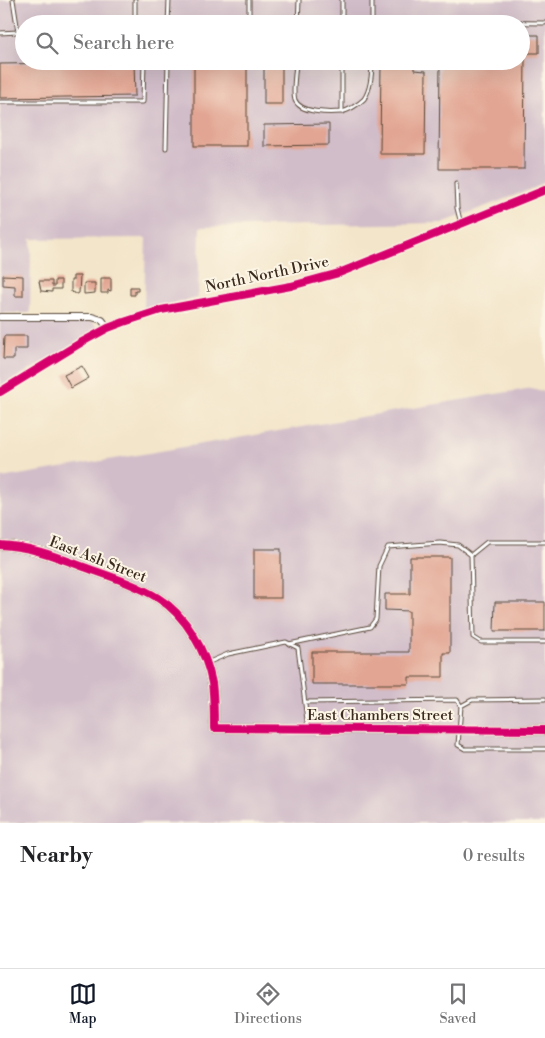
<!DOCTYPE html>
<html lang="en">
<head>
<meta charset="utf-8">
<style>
  body { margin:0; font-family:"Libre Bodoni",serif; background:#f2f2f2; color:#202124 }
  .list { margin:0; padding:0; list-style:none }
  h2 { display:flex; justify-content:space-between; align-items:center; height:65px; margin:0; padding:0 20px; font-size:21px }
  h2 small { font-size:16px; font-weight:400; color:#757577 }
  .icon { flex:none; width:28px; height:28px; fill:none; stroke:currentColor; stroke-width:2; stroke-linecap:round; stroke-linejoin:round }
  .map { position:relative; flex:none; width:545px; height:823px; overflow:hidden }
  .search { position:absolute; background:#fff; box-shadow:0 5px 20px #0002; left:15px; right:15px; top:15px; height:55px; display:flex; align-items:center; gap:12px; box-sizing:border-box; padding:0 18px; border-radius:28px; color:#757577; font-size:19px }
  .sheet { height:145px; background:#fff }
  nav { display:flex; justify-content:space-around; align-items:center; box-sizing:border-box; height:70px; border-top:1px solid #e0e0e0; background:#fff; font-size:14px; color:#757577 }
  nav a { display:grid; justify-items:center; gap:2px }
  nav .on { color:#111827 }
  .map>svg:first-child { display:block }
  .industrial { fill:#d1bdc9; fill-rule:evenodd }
  .building { fill:#e2a593 }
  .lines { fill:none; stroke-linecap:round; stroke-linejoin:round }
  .lane-casing { stroke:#574638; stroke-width:5 }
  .street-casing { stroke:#574638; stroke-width:8 }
  .secondary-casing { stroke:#574638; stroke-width:11 }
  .lane { stroke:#fff; stroke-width:3 }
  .street { stroke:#fff; stroke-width:6 }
  .secondary { stroke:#fee4c5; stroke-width:9 }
  .cycleway-casing { stroke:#fcf5e5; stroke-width:11 }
  .cycleway { stroke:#d6006c; stroke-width:8 }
  .labels { text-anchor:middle; stroke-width:4; stroke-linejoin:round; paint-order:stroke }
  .street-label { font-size:15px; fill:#3b2a1e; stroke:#fcf5e5 }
</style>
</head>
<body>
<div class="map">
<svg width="545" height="823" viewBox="0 0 545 823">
  <rect width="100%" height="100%" fill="#fcf5e5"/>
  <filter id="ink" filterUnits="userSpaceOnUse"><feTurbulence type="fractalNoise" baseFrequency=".02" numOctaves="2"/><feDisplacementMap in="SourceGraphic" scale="10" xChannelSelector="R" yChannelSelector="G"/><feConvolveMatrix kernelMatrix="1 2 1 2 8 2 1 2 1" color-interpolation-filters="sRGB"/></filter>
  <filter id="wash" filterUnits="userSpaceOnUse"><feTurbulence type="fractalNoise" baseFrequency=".0096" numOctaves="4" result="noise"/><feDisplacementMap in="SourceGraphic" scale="20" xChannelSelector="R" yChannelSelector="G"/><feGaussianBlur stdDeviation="1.12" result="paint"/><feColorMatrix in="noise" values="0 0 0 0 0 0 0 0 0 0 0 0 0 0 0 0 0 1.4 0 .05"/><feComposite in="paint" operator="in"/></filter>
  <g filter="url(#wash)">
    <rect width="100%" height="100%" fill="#f3e5c9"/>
    <g class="industrial">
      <path d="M 0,0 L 545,0 L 545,181 L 534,188 L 442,223 L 200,227 L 198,298 L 144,310 L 146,238 L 31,239 L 30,313 L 0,313 ZM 24,24 L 521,24 L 521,61 L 24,61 Z"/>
      <path d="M 0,321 L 92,321 L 99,330 L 0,387 Z"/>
      <path d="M 532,388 L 545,392 L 545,823 L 0,823 L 1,478 Z"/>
    </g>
    <g id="blocks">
      <g class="building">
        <path d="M 521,35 L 539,35 L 539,53 L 525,53 L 524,169 L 439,169 L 440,61 L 521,61 Z"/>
        <rect x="194" y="61" width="53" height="85"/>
        <rect x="264" y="61" width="18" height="43"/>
        <path d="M 381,61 L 414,61 L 414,70 L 426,71 L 425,154 L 380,154 Z"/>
        <path d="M 134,62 L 135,96 L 0,98 L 0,64 Z"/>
        <path d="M 329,124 L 329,145 L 264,146 L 264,125 Z"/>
        <path d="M 3,275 L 23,276 L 23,296 L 15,296 L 15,286 L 3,285 Z"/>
        <path d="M 73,276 L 80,276 L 79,293 L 77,294 L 71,292 L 71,280 L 73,280 Z"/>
        <path d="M 101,278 L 111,278 L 111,291 L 108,290 L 108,293 L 101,293 Z"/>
        <path d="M 55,280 L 61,280 L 61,289 L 52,289 L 52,292 L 41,291 L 39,281 L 52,281 L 52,286 L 55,286 Z"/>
        <path d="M 84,283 L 95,283 L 95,293 L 84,294 Z"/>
        <path d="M 130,287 L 138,287 L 138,291 L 135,291 L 135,295 L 130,295 Z"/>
        <path d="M 4,336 L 27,336 L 27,349 L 14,349 L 14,359 L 3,359 Z"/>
        <path d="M 82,366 L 89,378 L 71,388 L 64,375 Z"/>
        <rect x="254" y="549" width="27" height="49"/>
        <path d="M 410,557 L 450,557 L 450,653 L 443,653 L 443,677 L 409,677 L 409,684 L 312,684 L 312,652 L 409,652 L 409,611 L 385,610 L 385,594 L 410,594 Z"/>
        <path d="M 495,602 L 545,602 L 545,631 L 494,631 Z"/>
      </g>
    </g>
  </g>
  <g filter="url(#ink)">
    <use href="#blocks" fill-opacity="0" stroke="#574638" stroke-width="1"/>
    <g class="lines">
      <defs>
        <g id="lane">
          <path d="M 13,0 L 18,32 L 24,33"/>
          <path d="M 135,0 L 135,24"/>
          <path d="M 342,0 L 342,24"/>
          <path d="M 372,0 L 372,24"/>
          <path d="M 448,22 L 545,23"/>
          <path d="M 168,24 L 169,0"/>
          <path d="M 247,24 L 249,21 L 249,0"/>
          <path d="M 298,24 L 299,0"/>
          <path d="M 0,33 L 18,32"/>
          <path d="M 296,61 C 296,71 292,91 295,100 C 300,113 329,113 341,112 C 348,111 359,104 364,99 C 371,89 372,72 372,61"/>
          <path d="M 342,61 L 342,112"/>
          <path d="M 0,102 L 143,102 L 144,61"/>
          <path d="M 166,148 L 168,61"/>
          <path d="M 456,184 L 457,208 L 461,224"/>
          <path d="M 471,555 L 487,542 L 545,542"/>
          <path d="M 289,644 L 370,627 L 376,619 L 379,566 L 388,547 L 440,543 L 458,545 L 471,555 L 473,637 L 481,642 L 545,642"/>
          <path d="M 207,663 L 228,654 L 286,642 L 298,648 L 308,728"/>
          <path d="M 306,702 L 457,700 L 461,706 L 458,745 L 465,749 L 545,749"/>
          <path d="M 461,706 L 472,700 L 545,699"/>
        </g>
        <g id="street">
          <path d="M 0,317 L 92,317 L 102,320 L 108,328"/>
          <path d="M 0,392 L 82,342 L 108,328 L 124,322 L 161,310 L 291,286 L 339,273 L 545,190"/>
        </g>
        <path id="secondary" d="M 0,545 C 30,546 57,557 84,567 C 109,576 135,584 158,598 C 186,615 206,651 212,683 C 214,698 214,713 214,728 L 545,730"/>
      </defs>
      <use href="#lane" class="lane-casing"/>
      <use href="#street" class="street-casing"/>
      <use href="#secondary" class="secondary-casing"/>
      <use href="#lane" class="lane"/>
      <use href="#street" class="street"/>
      <use href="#secondary" class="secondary"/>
      <defs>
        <g id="cycleway">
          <path d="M 0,392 L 82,342 L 108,328 L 124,322 L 161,310 L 291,286 L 339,273 L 545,190"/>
          <path d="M 0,545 C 30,546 57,557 84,567 C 109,576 135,584 158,598 C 186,615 206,651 212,683 C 214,698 214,713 214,728 L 545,730"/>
        </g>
      </defs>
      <use href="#cycleway" class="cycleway-casing"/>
      <use href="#cycleway" class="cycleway"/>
    </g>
  </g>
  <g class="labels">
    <g class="street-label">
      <text transform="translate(267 274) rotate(-12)" y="5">North North Drive</text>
      <text transform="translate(98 559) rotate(21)" y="5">East Ash Street</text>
      <text x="380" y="720">East Chambers Street</text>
    </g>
  </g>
</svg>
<div class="search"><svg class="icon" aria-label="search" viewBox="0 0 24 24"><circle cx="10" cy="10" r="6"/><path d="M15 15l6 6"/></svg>Search here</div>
</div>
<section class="sheet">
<h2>Nearby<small>0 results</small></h2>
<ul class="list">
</ul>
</section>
<nav>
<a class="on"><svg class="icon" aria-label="map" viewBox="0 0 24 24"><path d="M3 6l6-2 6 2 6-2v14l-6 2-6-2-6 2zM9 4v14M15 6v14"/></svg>Map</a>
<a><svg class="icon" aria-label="directions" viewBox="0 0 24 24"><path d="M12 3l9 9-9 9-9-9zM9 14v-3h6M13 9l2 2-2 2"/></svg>Directions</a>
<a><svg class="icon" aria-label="saved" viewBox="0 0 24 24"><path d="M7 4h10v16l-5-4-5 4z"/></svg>Saved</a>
</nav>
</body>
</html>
